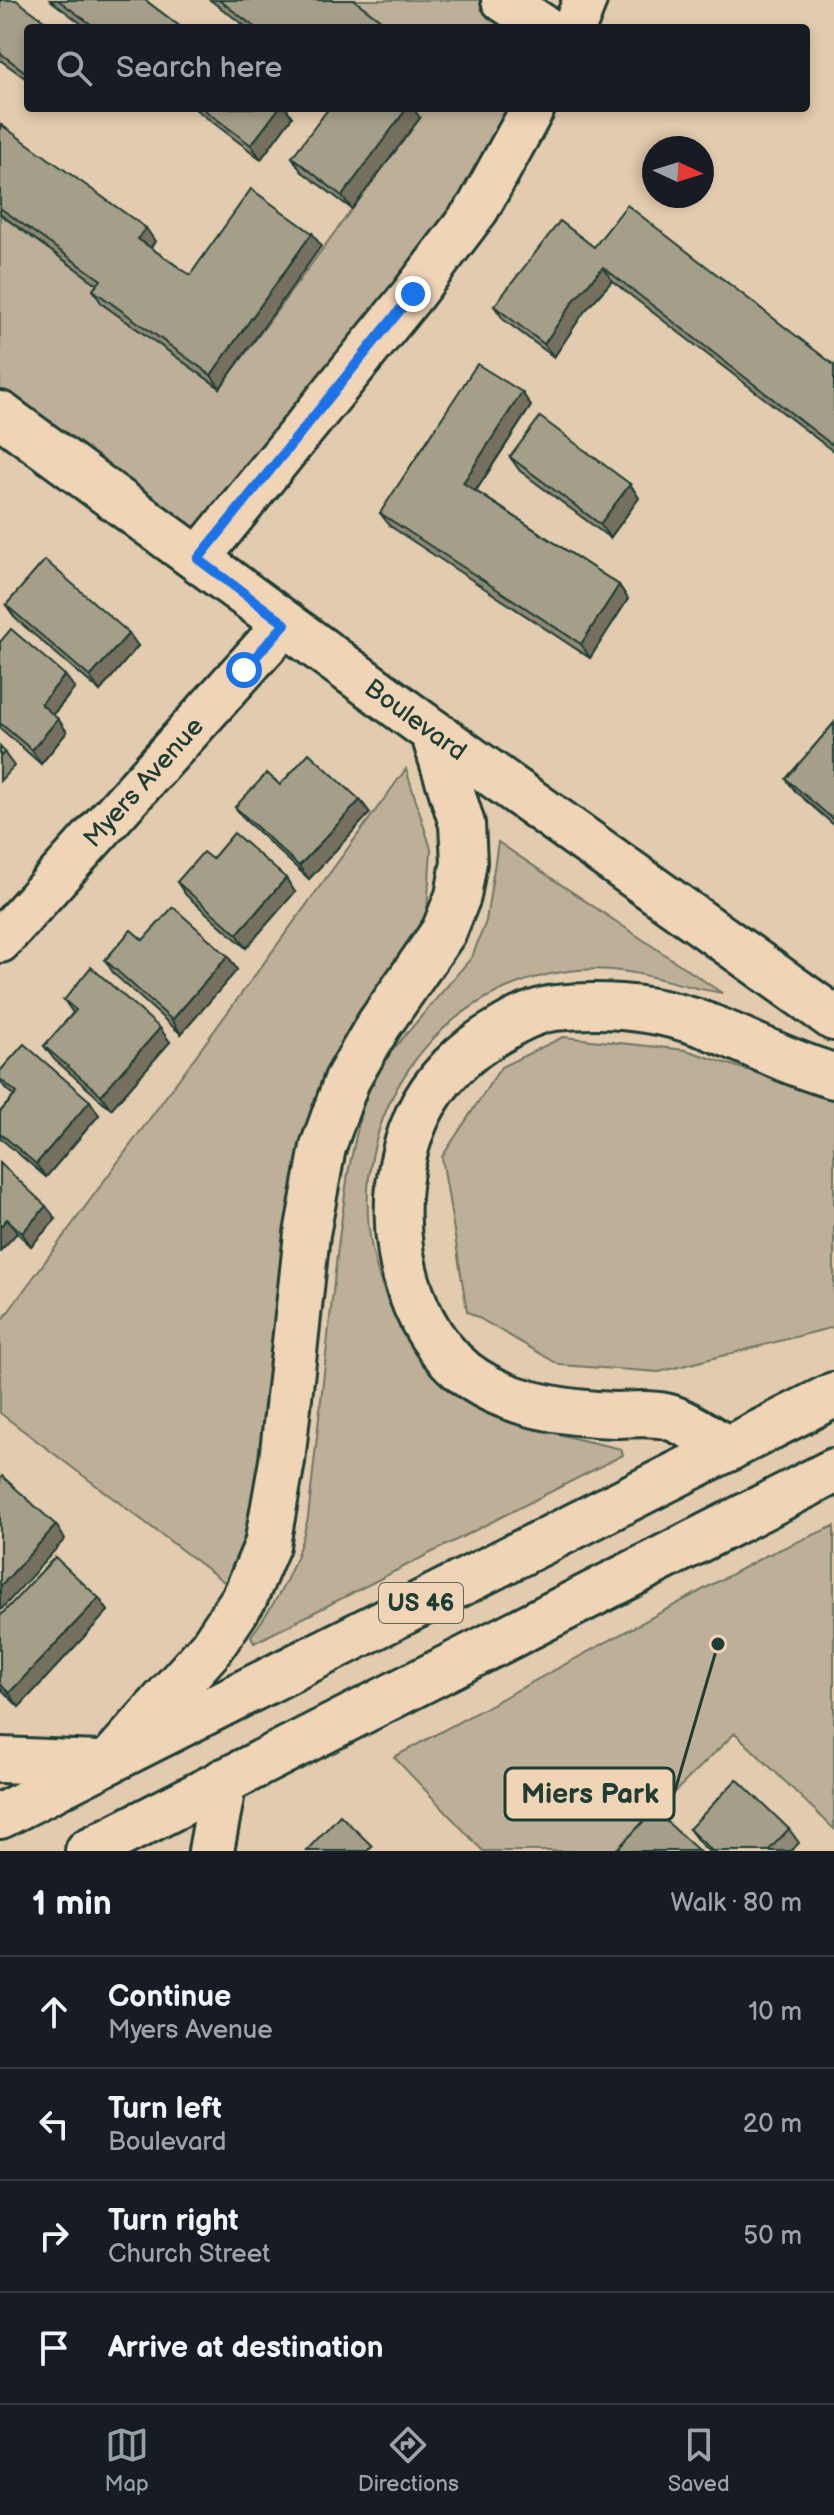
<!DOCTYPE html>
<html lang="en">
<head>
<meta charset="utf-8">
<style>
  body { margin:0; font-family:"Balsamiq Sans",sans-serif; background:#20242c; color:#f1f3f6 }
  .compass { position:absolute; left:642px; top:136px; width:72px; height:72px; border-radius:50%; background:#171b24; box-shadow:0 4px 12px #0003; rotate:94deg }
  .stop { position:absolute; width:24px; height:24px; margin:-18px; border:6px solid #1a73e8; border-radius:50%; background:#fff }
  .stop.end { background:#1a73e8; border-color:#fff; box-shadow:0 2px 8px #0008 }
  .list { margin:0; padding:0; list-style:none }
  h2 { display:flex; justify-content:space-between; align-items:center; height:104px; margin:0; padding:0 32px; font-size:34px }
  h2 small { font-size:26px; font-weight:400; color:#9ea1a6 }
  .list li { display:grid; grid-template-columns:52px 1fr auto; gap:24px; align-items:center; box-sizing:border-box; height:112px; padding:0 32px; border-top:2px solid #363941 }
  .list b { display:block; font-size:30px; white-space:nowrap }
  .list p { margin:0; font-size:26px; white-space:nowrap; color:#9ea1a6 }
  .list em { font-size:26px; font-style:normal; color:#9ea1a6 }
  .icon { flex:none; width:44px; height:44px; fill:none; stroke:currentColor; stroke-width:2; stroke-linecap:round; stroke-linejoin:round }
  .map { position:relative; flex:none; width:834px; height:1851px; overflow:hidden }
  .search { position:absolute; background:#171b24; box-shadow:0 4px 12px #0003; left:24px; right:24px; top:24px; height:88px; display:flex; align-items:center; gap:20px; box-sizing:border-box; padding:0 28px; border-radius:8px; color:#9ea1a6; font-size:30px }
  .sheet { height:552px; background:#171b24 }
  nav { display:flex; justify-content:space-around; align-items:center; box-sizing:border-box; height:112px; border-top:2px solid #363941; background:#171b24; font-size:22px; color:#9ea1a6 }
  nav a { display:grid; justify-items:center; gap:4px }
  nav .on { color:#92a19f }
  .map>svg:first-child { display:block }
  .green { fill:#beb098; stroke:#6e7666; stroke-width:2 }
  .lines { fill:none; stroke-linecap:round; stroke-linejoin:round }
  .minor-casing { stroke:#1f3d34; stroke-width:48 }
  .tertiary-casing { stroke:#1f3d34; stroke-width:50 }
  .trunk-casing { stroke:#1f3d34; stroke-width:50 }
  .minor { stroke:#efd4b6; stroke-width:42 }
  .tertiary { stroke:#efd4b6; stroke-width:44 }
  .trunk { stroke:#efd4b6; stroke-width:44 }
  .wall { fill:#8e8976; stroke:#1f3d34; stroke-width:2 }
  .shaded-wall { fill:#746f60; stroke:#1f3d34; stroke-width:2 }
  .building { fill:#a59f89; stroke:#1f3d34; stroke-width:2 }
  .route { stroke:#1a73e8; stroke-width:10 }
  .labels { text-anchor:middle; stroke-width:7; stroke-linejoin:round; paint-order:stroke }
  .shield { fill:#efd4b6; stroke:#5d6a5b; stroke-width:2 }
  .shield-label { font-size:24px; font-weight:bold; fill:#1f3d34 }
  .street-label { font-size:26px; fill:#1f3d34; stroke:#efd4b6 }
  .leader { fill:none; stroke:#1f3d34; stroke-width:3 }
  .callout-dot { fill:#1f3d34; stroke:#efd4b6; stroke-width:3 }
  .callout { fill:#efd4b6; stroke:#1f3d34; stroke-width:3 }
  .callout-label { font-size:28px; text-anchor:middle; font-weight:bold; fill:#1f3d34 }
</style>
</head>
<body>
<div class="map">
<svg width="834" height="1851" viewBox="0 0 834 1851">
  <rect width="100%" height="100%" fill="#e2cbae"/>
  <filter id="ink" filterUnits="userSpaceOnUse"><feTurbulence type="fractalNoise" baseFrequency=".0125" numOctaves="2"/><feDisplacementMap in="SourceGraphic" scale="16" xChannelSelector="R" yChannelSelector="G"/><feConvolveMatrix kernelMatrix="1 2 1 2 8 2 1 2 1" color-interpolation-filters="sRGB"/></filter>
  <g filter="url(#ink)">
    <g class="green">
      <path d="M 345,0 L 506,0 L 547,28 L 383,28 Z"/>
      <path d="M 406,108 L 533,108 L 198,559 L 0,414 L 0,215 L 110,293 L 103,304 L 220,388 L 419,118 Z"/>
      <path d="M 406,769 L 431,849 L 427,913 L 414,943 L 357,1027 L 267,1472 L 235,1590 L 0,1413 L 0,1323 Z"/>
      <path d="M 498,842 L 722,993 C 666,984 628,963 568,971 C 432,989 347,1118 372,1249 C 378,1278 390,1315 410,1338 C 420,1349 437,1357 450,1365 C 469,1379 489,1393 509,1407 C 519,1413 529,1422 539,1427 C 560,1437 598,1443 621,1449 L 623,1455 L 254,1643 L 251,1636 C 281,1596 296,1567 308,1518 L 338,1246 L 348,1173 L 364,1099 L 390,1053 L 472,957 L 486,921 Z"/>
      <path d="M 563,1037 L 686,1050 L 834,1099 L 834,1327 L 659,1372 L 560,1365 L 467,1311 L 442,1157 L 501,1067 Z"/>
      <path d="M 834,1526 L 834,1829 L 735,1733 L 614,1851 L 483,1851 L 394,1757 L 765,1556 Z"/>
    </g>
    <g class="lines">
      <defs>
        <g id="minor">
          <path d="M 503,0 L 546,28"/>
          <path d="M 574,28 L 585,0"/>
          <path d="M 198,559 L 413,294 L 478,208 L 533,108"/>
          <path id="s1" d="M 0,941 L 285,624"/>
        </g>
        <g id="tertiary">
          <path id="s2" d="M 0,414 L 433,732 L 834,1018"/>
        </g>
        <g id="trunk">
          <path d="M 728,1449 C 710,1439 689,1423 669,1417 C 654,1412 631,1415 615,1415 C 565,1413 506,1405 465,1373 C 394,1316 381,1196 417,1117 C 434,1080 465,1050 499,1031 C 515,1021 537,1010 555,1008 C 605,1003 658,1008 705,1025 C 748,1041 790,1064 834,1076"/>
          <path d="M 114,1757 L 211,1648 L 245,1597 L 267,1545 L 282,1461 L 307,1234 L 323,1147 L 347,1080 L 378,1026 L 444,931 L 458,896 L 464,862 L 462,824 L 433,732"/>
          <path d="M 0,1760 L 98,1764"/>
          <path d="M 0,1816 L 834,1395"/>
          <path d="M 88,1851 L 834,1471"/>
          <path d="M 211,1851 L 224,1781"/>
        </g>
      </defs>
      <use href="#minor" class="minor-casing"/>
      <use href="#tertiary" class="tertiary-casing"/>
      <use href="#trunk" class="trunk-casing"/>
      <use href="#minor" class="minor"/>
      <use href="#tertiary" class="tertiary"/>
      <use href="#trunk" class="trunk"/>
    </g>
    <g class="wall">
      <path d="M 0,0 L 28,28 L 28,80 L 0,60 Z"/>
      <path d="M 50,0 L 145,0 L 182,28 L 87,28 Z"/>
      <path d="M 210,0 L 354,0 L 391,28 L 248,28 Z"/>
      <path d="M 194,108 L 286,108 L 292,117 L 261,159 Z"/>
      <path d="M 420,118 L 352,209 L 301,171 L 292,157 Z"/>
      <path d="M 0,124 L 155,241 L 151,248 L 190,275 L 312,233 L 321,246 L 220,388 L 102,304 L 93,290 L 97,284 L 0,214 Z"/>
      <path d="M 594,247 L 834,365 L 834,452 L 612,281 L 584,312 L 554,357 L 504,320 L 494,306 Z"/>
      <path d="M 531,406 L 476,491 L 619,585 L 628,599 L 590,658 L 390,526 L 380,513 Z"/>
      <path d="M 510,457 L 630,484 L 639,498 L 610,538 L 520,471 Z"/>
      <path d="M 6,605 L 138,646 L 100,691 L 16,619 Z"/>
      <path d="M 0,642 L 75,688 L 53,715 L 58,719 L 67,732 L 41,764 L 0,728 Z"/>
      <path d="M 834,723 L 834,825 L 796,792 L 786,779 Z"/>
      <path d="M 0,747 L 14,766 L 0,781 Z"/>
      <path d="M 280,785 L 360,800 L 370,813 L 309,879 L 245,820 L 235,807 Z"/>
      <path d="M 212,859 L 295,892 L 246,948 L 186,895 L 177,882 Z"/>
      <path d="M 228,956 L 237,970 L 181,1034 L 114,974 L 105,960 Z"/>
      <path d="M 64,1000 L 170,1042 L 111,1109 L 54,1059 L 44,1046 L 73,1013 Z"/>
      <path d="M 0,1071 L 99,1115 L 46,1177 L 0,1138 L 0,1112 L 14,1096 L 6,1089 L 0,1081 Z"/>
      <path d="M 0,1163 L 56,1219 L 31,1246 L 17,1233 L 0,1251 Z"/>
      <path d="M 99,1598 L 108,1611 L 19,1707 L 0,1688 L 0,1616 Z"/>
      <path d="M 689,1829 L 789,1829 L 799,1843 L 791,1851 L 708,1851 L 699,1842 Z"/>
    </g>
    <g class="shaded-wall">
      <path d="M 279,108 L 286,108 L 292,117 L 261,159 L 251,145 Z"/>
      <path d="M 407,108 L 413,108 L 420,118 L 352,209 L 342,196 Z"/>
      <path d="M 146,228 L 155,241 L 148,252 L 138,239 Z"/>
      <path d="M 312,233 L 321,246 L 220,388 L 211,375 Z"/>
      <path d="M 603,267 L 612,281 L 584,312 L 554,357 L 544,344 L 575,299 Z"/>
      <path d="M 522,392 L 531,406 L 472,496 L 463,483 Z"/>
      <path d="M 630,484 L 639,498 L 610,538 L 600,524 Z"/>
      <path d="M 619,585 L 628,599 L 590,658 L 581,644 Z"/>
      <path d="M 129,633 L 138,646 L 100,691 L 90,677 Z"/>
      <path d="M 65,675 L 75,688 L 50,718 L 41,704 Z"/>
      <path d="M 58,719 L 67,732 L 41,764 L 32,750 Z"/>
      <path d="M 360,800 L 370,813 L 309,879 L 299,866 Z"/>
      <path d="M 286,878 L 295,892 L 246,948 L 237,934 Z"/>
      <path d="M 228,956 L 237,970 L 181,1034 L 172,1020 Z"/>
      <path d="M 160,1028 L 170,1042 L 111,1109 L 101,1095 Z"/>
      <path d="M 90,1101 L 99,1115 L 46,1177 L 36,1164 Z"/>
      <path d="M 46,1206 L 56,1219 L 31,1246 L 22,1233 Z"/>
      <path d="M 7,1219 L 17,1233 L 0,1251 L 0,1227 Z"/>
      <path d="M 56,1525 L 65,1539 L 0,1611 L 0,1587 Z"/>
      <path d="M 99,1598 L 108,1611 L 19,1707 L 9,1693 Z"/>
    </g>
    <g class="building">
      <path d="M 0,0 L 16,0 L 55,28 L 28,28 L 28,74 L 0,53 Z"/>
      <path d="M 58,0 L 145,0 L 182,28 L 96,28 Z"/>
      <path d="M 219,0 L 354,0 L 391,28 L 256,28 Z"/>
      <path d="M 202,108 L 279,108 L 251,145 Z"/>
      <path d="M 329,108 L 407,108 L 342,196 L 292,157 Z"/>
      <path d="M 0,124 L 146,228 L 138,239 L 190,275 L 251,189 L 312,233 L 211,375 L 93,290 L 101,280 L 0,208 Z"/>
      <path d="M 627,205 L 834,365 L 834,440 L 831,444 L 603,267 L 575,299 L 544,344 L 494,306 L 560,221 L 594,247 Z"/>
      <path d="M 477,364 L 522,392 L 463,483 L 619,585 L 581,644 L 380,513 Z"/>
      <path d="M 540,417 L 630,484 L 600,524 L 510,457 Z"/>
      <path d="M 45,560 L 129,633 L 90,677 L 6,605 Z"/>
      <path d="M 11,629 L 65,675 L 41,704 L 58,719 L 32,750 L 0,723 L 0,642 Z"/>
      <path d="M 834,723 L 834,820 L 786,779 Z"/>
      <path d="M 0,747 L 5,752 L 0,757 Z"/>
      <path d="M 309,753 L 360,800 L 299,866 L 235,807 L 267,773 L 280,785 Z"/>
      <path d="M 234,833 L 286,878 L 237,934 L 177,882 L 203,852 L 212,859 Z"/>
      <path d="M 173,907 L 228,956 L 172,1020 L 105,960 L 131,930 L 143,940 Z"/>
      <path d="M 91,967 L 160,1028 L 101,1095 L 44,1046 L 76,1010 L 64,1000 Z"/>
      <path d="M 24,1044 L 90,1101 L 36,1164 L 0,1133 L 0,1112 L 17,1093 L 0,1079 L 0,1071 Z"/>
      <path d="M 0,1163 L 46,1206 L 22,1233 L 7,1219 L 0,1227 Z"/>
      <path d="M 2,1476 L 56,1525 L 0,1587 L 0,1479 Z"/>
      <path d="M 55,1557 L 99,1598 L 9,1693 L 0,1684 L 0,1616 Z"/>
      <path d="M 737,1779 L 789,1829 L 768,1851 L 712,1851 L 689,1829 Z"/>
      <path d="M 654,1810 L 699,1851 L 616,1851 Z"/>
      <path d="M 340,1815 L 372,1846 L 367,1851 L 306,1851 Z"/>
    </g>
  </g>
  <g class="lines" filter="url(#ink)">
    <path class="route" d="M 244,670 L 285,624 L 198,559 L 413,294"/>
  </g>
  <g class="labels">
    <rect class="shield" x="379" y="1583" width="84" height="40" rx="6"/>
    <g class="shield-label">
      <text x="421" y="1611">US 46</text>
    </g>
    <g class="street-label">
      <text dy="9" stroke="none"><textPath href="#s2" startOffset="516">Boulevard</textPath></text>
      <text dy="9" stroke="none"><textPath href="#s1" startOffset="214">Myers Avenue</textPath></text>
    </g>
  </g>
  <path class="leader" d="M718 1644L674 1794"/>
  <circle class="callout-dot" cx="718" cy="1644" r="8"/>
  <rect class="callout" x="505" y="1768" width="169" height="52" rx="8"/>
  <g class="callout-label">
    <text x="590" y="1803">Miers Park</text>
  </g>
</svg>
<svg class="compass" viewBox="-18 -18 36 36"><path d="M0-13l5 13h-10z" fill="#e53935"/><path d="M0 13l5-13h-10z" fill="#9ea1a6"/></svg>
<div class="stop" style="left:244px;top:670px"></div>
<div class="stop end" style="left:413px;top:294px"></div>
<div class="search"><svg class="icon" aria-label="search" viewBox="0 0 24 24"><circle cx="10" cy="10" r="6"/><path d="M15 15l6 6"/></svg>Search here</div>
</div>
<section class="sheet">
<h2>1 min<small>Walk · 80 m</small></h2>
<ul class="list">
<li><svg class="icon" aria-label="ahead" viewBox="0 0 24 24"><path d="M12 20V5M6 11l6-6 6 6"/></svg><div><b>Continue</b><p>Myers Avenue</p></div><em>10 m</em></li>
<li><svg class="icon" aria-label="left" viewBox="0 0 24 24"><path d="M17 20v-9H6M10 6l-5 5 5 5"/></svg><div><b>Turn left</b><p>Boulevard</p></div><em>20 m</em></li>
<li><svg class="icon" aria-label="right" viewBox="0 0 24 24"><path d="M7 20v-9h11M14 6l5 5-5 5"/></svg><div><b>Turn right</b><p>Church Street</p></div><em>50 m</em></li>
<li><svg class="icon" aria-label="arrive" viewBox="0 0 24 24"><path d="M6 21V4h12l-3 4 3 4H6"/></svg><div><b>Arrive at destination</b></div></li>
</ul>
</section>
<nav>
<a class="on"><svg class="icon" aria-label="map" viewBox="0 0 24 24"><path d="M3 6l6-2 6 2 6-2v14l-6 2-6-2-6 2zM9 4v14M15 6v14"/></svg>Map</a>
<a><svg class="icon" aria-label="directions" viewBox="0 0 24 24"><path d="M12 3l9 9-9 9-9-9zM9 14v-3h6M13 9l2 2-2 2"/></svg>Directions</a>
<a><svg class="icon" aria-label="saved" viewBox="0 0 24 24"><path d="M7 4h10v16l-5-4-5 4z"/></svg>Saved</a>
</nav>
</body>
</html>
